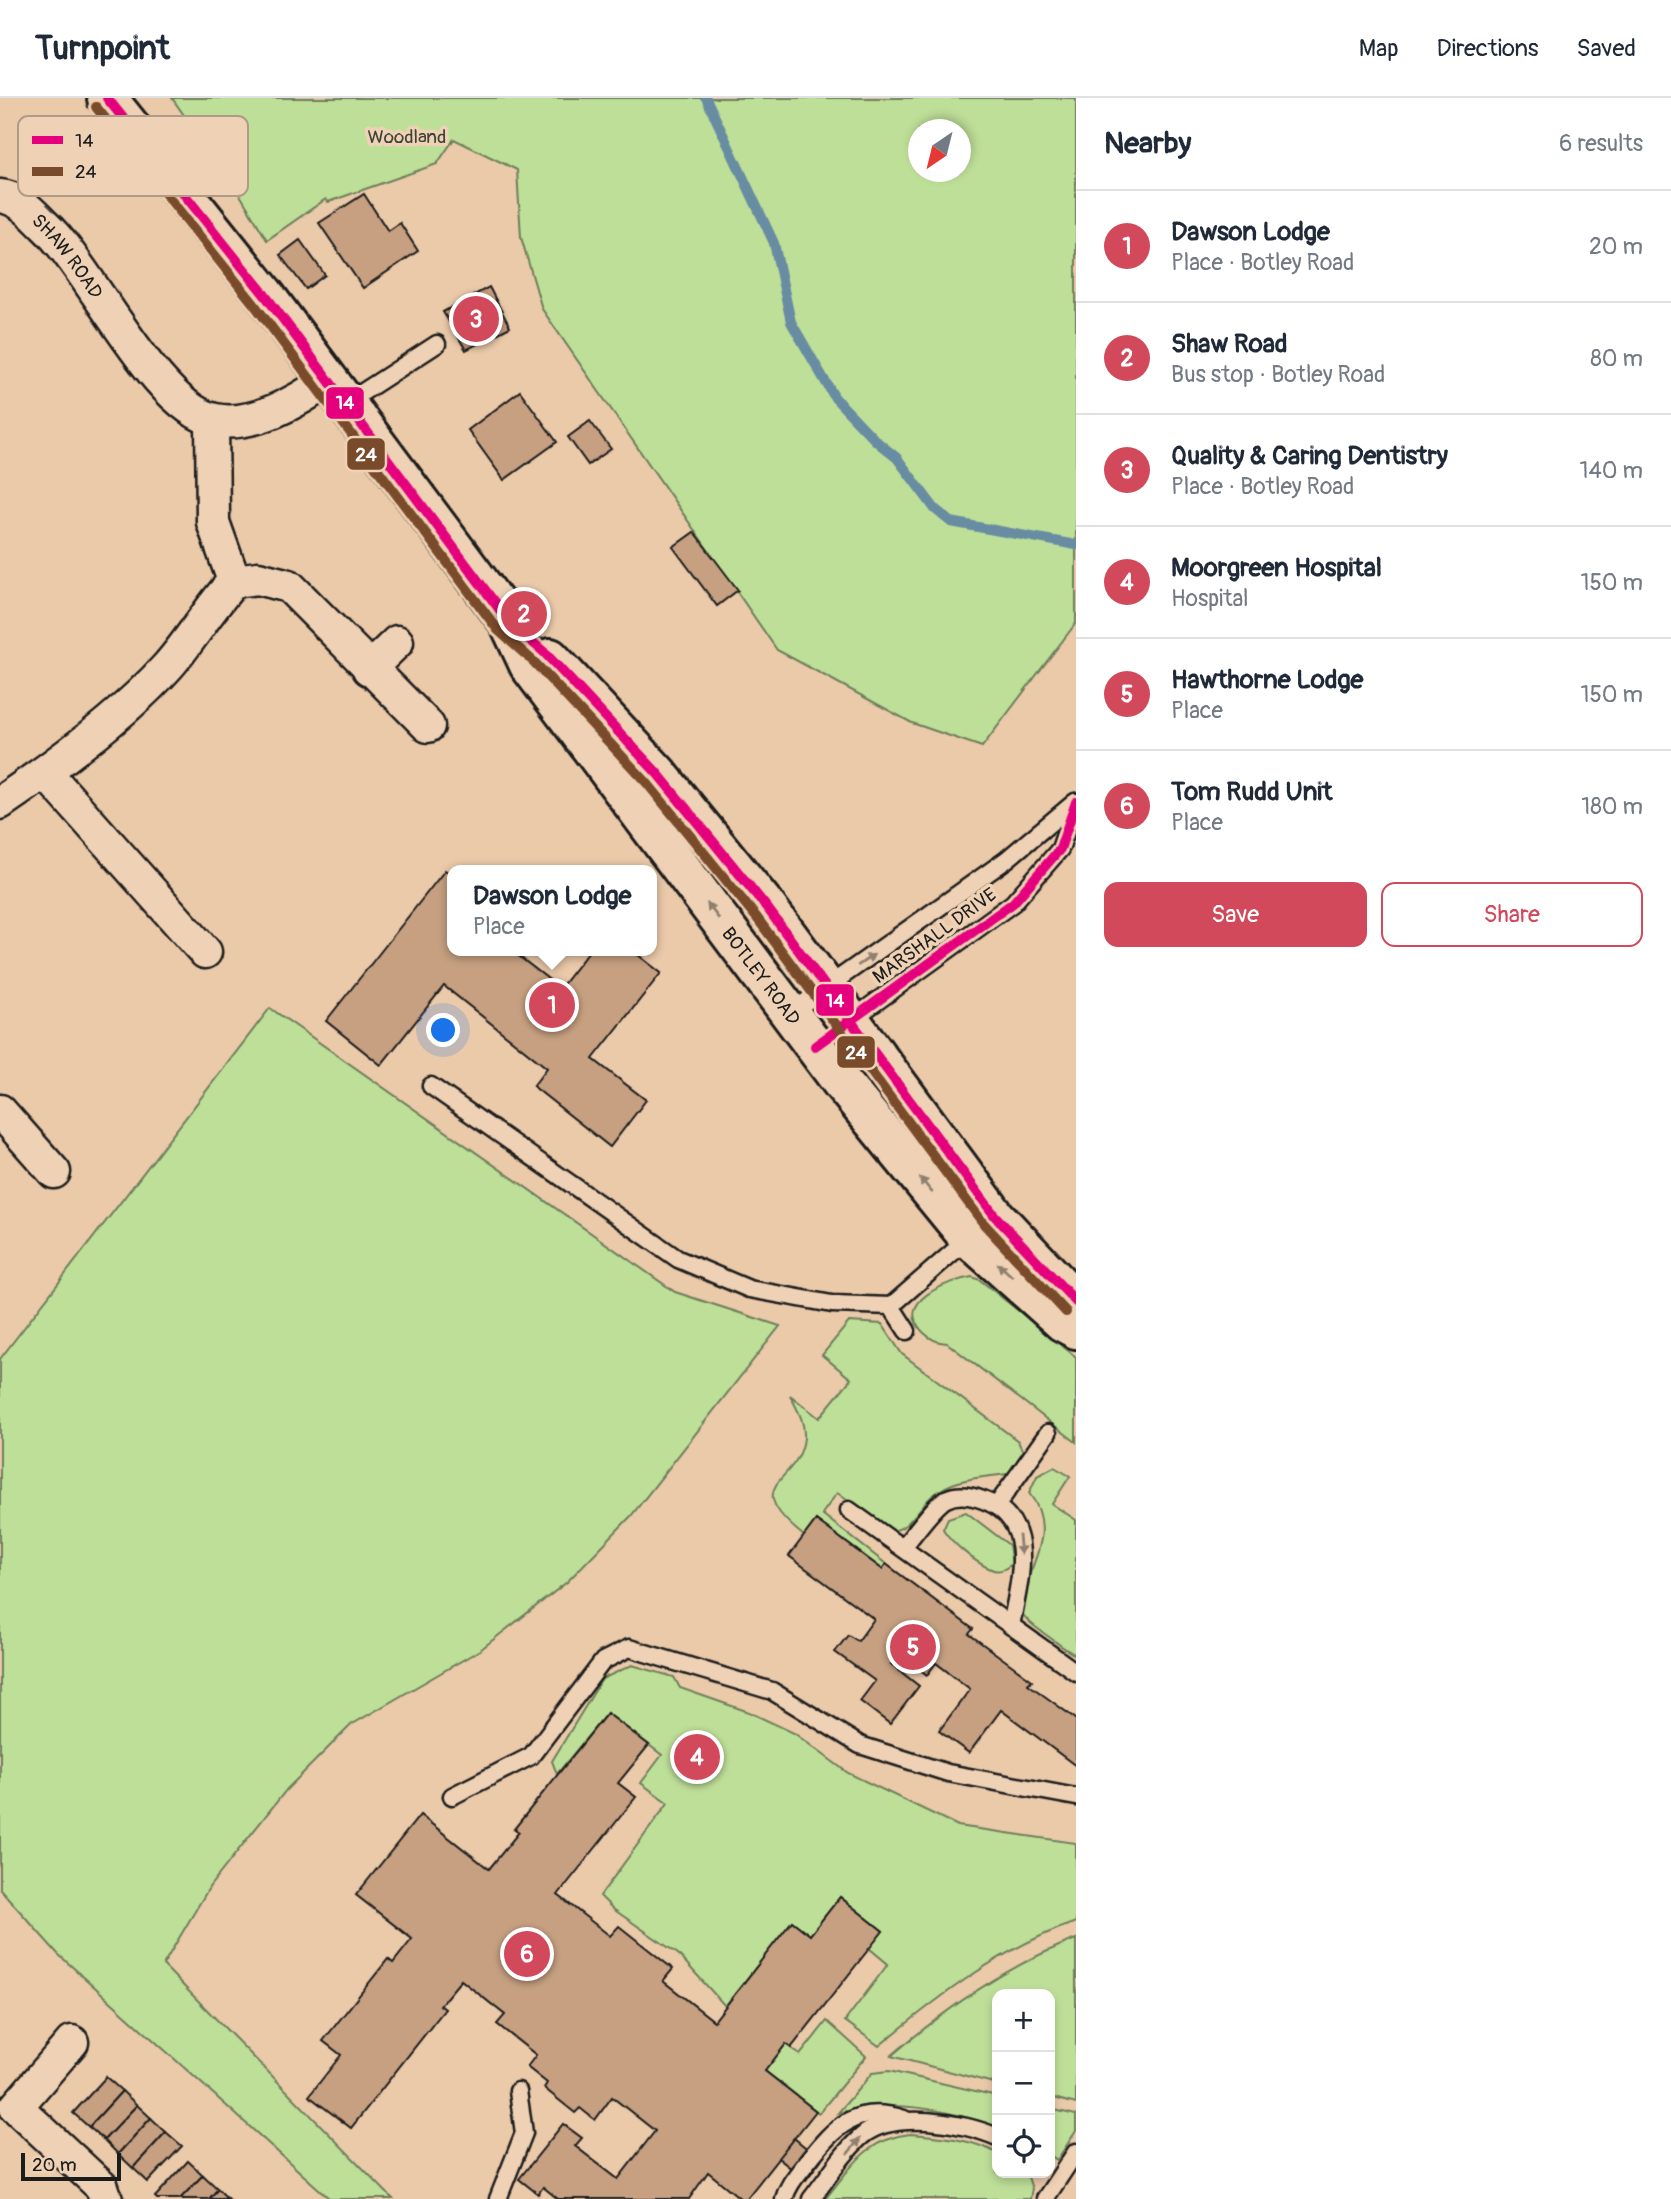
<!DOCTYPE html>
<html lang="en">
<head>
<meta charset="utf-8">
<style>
  body { margin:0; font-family:Pangolin,sans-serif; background:#f2f2f3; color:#1f2937 }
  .controls { position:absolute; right:21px; bottom:21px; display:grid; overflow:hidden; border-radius:14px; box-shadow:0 4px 10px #0003 }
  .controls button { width:63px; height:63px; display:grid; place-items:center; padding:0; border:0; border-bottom:2px solid #e0e1e3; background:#fff; color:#1f2937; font:35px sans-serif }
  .compass { position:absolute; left:908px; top:21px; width:63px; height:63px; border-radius:50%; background:#fff; box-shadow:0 4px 10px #0003; rotate:215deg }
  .scale { position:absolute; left:21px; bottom:18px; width:100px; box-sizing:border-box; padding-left:7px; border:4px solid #1c1c1c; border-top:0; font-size:19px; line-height:24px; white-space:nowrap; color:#1c1c1c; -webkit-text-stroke:5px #efd2b5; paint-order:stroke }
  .you { position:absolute; left:444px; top:933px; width:24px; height:24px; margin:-18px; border:5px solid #fff; border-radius:50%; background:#1a73e8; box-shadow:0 0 0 10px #1a73e833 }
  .badge { display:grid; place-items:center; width:46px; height:46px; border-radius:50%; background:#d1495b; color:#fff; font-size:23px; font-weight:700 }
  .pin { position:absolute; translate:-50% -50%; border:4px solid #fff; box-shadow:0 2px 7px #0006 }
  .popup { position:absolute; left:447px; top:767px; width:210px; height:91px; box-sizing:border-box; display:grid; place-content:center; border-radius:14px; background:#fff; filter:drop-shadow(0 2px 5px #0005); font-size:23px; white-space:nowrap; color:#747a83 }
  .popup b { font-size:26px; color:#1f2937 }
  .popup::after { content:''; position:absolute; left:50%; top:100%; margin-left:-14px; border:14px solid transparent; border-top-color:#fff }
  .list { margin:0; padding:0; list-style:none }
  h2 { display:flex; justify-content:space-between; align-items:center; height:91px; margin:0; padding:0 28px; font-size:30px }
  h2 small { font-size:23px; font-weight:400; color:#747a83 }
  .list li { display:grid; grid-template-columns:46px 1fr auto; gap:21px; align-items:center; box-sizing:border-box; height:112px; padding:0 28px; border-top:2px solid #e0e1e3 }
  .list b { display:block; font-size:26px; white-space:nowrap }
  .list p { margin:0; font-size:23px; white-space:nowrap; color:#747a83 }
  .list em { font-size:23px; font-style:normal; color:#747a83 }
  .actions { display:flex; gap:14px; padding:21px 28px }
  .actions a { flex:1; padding:16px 0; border:2px solid #d1495b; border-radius:14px; text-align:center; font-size:24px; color:#d1495b }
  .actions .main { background:#d1495b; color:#fff }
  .icon { flex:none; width:38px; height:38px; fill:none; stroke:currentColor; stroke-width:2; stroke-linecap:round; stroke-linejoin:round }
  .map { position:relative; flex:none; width:1076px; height:2101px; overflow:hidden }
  header { display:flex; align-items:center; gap:42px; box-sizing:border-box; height:98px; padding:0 35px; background:#fff; border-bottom:2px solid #e0e1e3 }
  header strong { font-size:33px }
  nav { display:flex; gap:38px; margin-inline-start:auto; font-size:24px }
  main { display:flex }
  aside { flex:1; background:#fff }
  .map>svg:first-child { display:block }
  .green { fill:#bedf98; stroke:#6d7e5a; stroke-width:2; fill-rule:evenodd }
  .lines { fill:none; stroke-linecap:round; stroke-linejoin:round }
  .stream { stroke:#678da2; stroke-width:10 }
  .building { fill:#c6a081; stroke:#1c1c1c; stroke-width:2 }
  .lane-casing { stroke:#1c1c1c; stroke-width:21 }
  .street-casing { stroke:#1c1c1c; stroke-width:37 }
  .secondary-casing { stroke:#1c1c1c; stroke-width:44 }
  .lane { stroke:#efd2b5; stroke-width:16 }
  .street { stroke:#efd2b5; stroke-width:32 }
  .secondary { stroke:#efd2b5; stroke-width:38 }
  .bus-1-casing { stroke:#efd2b5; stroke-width:16 }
  .bus-2-casing { stroke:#efd2b5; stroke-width:16 }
  .bus-1 { stroke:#e5007d; stroke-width:10 }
  .bus-2 { stroke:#7a4b2a; stroke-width:10 }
  .oneway { fill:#908070 }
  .labels { text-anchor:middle; stroke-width:7; stroke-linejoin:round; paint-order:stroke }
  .park-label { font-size:19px; fill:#3c4335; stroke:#efd2b5 }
  .street-label { font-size:19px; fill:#1c1c1c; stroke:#efd2b5 }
  .key { fill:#efd2b5; stroke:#b09b87; stroke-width:2 }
  .key-label { font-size:19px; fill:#1c1c1c }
  .line-badge { stroke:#efd2b5; stroke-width:2.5 }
  .badge-label { font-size:19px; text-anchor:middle; font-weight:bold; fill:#fff }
</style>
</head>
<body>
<header>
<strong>Turnpoint</strong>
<nav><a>Map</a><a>Directions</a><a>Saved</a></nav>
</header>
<main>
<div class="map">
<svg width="1076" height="2101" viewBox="0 0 1076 2101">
  <rect width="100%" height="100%" fill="#ebcaaa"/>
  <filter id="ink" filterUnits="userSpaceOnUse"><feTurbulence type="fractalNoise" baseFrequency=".0143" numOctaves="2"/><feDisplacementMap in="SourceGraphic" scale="14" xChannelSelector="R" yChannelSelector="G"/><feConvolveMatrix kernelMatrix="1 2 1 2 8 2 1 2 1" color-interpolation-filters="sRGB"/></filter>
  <g filter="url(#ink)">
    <g class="green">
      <path d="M 172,0 L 1076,0 L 1076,525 L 982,649 L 912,625 L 777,552 L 542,211 L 521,139 L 517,72 L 454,41 L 437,66 L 328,104 L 326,101 L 267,142 L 242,100 ZM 918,32 L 960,32 L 960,74 L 918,74 Z"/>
      <path d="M 270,910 L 675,1194 L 780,1228 L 631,1418 L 567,1484 L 480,1552 L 351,1627 L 287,1691 L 210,1788 L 163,1867 L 393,2101 L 330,2101 L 58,1856 L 0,1791 L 0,1261 Z"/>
      <path d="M 972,1179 L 980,1182 L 1076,1259 L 1076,1344 L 947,1245 C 937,1245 929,1240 923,1234 C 893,1203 948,1183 972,1179 Z"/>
      <path d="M 849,1224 L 882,1226 L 902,1256 L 1018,1343 L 1023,1354 L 1014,1375 C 984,1380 956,1378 932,1398 C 920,1408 907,1434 891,1432 C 877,1431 851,1403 837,1395 L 822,1416 L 886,1466 L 882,1471 L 816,1422 L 804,1438 C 735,1383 801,1386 804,1339 C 805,1323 797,1311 790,1297 L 819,1320 L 851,1281 L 822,1257 Z"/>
      <path d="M 1054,1369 L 1070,1378 L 1052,1406 L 1076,1422 L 1076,1557 C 1065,1552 1055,1543 1045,1536 C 1038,1531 1029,1525 1024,1518 C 1007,1491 1067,1443 1029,1395 L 1037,1378 Z"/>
      <path d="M 966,1414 L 1009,1447 L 1012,1466 C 1005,1471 999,1475 991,1471 C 975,1465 951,1444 943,1431 L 948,1420 Z"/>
      <path d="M 632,1567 L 674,1579 L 680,1590 L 749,1614 L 794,1635 L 848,1675 L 958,1728 L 1076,1745 L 1076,1824 C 1002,1849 938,1899 879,1948 L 845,1923 L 888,1866 L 869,1850 L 883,1833 L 840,1799 L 810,1837 L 792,1824 L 725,1908 L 678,1856 L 613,1811 L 600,1798 L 668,1705 L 641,1685 L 662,1657 L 607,1615 L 557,1676 L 552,1663 L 602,1581 Z"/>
      <path d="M 1076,1841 L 1076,2006 L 1050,1999 L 1050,1896 L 997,1896 L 997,1986 L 891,1958 C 947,1910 1006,1868 1076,1841 Z"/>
      <path d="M 827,1923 L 866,1958 L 819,2015 L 765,1973 L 786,1946 L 800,1957 Z"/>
      <path d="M 889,1973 L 997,1998 L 997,2029 C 945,2011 892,2000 838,2015 L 872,1975 Z"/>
      <path d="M 1050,2011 L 1076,2017 L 1076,2033 L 1057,2062 L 1050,2057 Z"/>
      <path d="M 910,2036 C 940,2038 970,2041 997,2055 L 997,2075 L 1027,2076 L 1032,2091 L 1030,2101 L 825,2101 C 852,2069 865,2041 910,2036 Z"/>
    </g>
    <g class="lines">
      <path class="stream" d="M 706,0 L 774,145 L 791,224 L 814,264 L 835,300 L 876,343 L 897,360 L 935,411 L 951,424 L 1076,447"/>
    </g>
    <g class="building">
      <path d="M 364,96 L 388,133 L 400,125 L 418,153 L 363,190 L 319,125 Z"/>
      <path d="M 300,142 L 325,177 L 306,191 L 280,157 Z"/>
      <path d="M 489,189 L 510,229 L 466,252 L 443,214 Z"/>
      <path d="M 520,293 L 557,344 L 504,382 L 468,332 Z"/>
      <path d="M 590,323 L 611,351 L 588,367 L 568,339 Z"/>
      <path d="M 694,434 L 738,492 L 717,508 L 673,449 Z"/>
      <path d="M 445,772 L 452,777 L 452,853 L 512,853 L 560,890 L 589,853 L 633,853 L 661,875 L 593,961 L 646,1002 L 610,1049 L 533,988 L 547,970 L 444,888 L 381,967 L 326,923 Z"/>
      <path d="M 816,1422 L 882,1471 L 886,1466 L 973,1531 L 969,1536 L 1032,1582 L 1028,1586 L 1076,1621 L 1076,1668 L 1001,1612 L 969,1655 L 939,1633 L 970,1591 L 936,1565 L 927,1577 L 899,1555 L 891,1566 L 919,1588 L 890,1626 L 860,1603 L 875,1583 L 835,1554 L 848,1537 L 858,1543 L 874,1521 L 789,1458 Z"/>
      <path d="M 607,1615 L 649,1647 L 618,1685 L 636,1699 L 558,1797 L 610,1838 L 619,1828 L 673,1871 L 663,1883 L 714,1923 L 792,1823 L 810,1837 L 840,1799 L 883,1833 L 791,1950 L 786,1946 L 765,1973 L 816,2013 L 746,2101 L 741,2101 L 708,2074 L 689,2101 L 558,2101 L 543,2089 L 538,2096 L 519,2081 L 563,2026 L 582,2040 L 575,2048 L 618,2081 L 655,2033 L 612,1999 L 595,2022 L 580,2010 L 575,2015 L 544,1990 L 547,1985 L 527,1969 L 536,1957 L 497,1926 L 505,1917 L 461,1882 L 440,1907 L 445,1911 L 351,2030 L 309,1998 L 341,1957 L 323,1943 L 388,1861 L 393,1865 L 412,1841 L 356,1797 L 420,1717 L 489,1771 L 519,1734 L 514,1731 Z"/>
      <path d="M 106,1979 L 122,1993 L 89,2029 L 73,2015 Z"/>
      <path d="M 122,1993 L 137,2007 L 104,2042 L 89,2029 Z"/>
      <path d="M 137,2007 L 151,2020 L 118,2056 L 104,2042 Z"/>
      <path d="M 151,2020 L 166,2034 L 133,2070 L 118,2056 Z"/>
      <path d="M 166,2034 L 182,2048 L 148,2084 L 133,2070 Z"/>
      <path d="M 794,2040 L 821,2062 L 806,2082 L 778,2060 Z"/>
      <path d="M 188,2063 L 203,2077 L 180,2101 L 157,2101 L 155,2099 Z"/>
      <path d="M 203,2077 L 218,2091 L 209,2101 L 180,2101 Z"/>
      <path d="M 218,2091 L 228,2101 L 209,2101 Z"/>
    </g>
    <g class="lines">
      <defs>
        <g id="lane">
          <path d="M 346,305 L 437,246"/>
          <path d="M 790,915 L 1006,762 L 1075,704"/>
          <path d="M 815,948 L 1013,805 L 1060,751 L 1076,704"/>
          <path d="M 431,988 L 678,1161 L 749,1191 L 832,1206 L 891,1208 L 969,1140"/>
          <path d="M 891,1208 L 907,1233"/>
          <path d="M 997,1407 L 1048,1335"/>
          <path d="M 849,1412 L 1076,1574"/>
          <path d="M 903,1449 C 913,1438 934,1407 946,1401 C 958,1395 972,1398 983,1402 C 1039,1422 1019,1483 1011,1528"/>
          <path d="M 452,1698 L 531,1658 L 603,1563 L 629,1550 L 772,1593 L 860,1647 L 948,1675 L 1076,1699"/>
          <path d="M 498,2101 L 524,2035 L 518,1993"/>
          <path d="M 784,2101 C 788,2086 798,2076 807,2064 C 835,2028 856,2006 904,2021"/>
          <path d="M 811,2101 C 827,2081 843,2054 862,2038 C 892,2012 964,2024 997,2039"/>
          <path d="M 1045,2101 L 1076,2054"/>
        </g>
        <g id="street">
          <path id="s1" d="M 0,98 C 19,100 31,114 44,127 C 92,171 154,309 215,322 C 252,330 299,303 328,282"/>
          <path d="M 212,322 L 213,424 L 234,483"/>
          <path d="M 234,483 L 258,480 L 289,488 L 428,628"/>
          <path d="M 369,571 L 397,544"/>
          <path d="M 45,674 L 205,854"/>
          <path d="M 0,705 C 53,669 125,616 168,568 C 192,541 209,510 234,483"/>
          <path d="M 0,1013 L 54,1074"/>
          <path d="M 72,1944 L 16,2009 L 102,2089 L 106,2101"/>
        </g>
        <g id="secondary">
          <path id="s2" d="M 107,0 L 265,197 L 509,524 L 529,567 L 842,985 L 969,1140 L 1063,1224 L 1076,1231"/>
          <path d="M 550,560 L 658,676 L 768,811 L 995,1118 L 1076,1204"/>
        </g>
      </defs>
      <use href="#lane" class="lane-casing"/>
      <use href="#street" class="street-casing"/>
      <use href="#secondary" class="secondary-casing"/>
      <use href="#lane" class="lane"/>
      <use href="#street" class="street"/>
      <use href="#secondary" class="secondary"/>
      <defs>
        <g id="bus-1">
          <path d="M 107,0 L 265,197 L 509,524 L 544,554 L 658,676 L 768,811 L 995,1118 L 1076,1204"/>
          <path d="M 815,948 L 1013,805 L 1060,751 L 1076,704"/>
        </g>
        <path id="bus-2" d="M 96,9 L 254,206 L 498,532 L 534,564 L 647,685 L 757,820 L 984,1126 L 1066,1214"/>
      </defs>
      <use href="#bus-1" class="bus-1-casing"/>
      <use href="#bus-2" class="bus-2-casing"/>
      <use href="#bus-1" class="bus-1"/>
      <use href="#bus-2" class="bus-2"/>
    </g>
    <defs><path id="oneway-solid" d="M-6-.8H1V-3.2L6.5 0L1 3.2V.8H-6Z" transform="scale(1.75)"/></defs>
    <g class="oneway">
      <use href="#oneway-solid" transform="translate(713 813) rotate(-127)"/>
      <use href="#oneway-solid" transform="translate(866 862) rotate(-34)"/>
      <use href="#oneway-solid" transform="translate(926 1087) rotate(-129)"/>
      <use href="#oneway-solid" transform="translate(1005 1172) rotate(-138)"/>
      <use href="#oneway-solid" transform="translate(1020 1447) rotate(84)"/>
      <use href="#oneway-solid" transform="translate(854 2048) rotate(-51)"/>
    </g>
  </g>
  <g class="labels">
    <g class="park-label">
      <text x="407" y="45">Woodland</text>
    </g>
    <g class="street-label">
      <text dy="7" stroke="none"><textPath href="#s1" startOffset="93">SHAW ROAD</textPath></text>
      <text transform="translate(934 837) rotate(-36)" y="7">MARSHALL DRIVE</text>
      <text dy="7" stroke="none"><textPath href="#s2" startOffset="1096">BOTLEY ROAD</textPath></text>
    </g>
  </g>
  <rect x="18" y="18" width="230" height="80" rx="10" class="key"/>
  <rect x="32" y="38" width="31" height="8" fill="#e5007d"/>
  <rect x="32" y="69" width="31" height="9" fill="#7a4b2a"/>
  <g class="key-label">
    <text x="75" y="49">14</text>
    <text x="75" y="80">24</text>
  </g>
  <g class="line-badge">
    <rect x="325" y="288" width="40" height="34" rx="7" fill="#e5007d"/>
    <rect x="346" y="339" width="40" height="34" rx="7" fill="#7a4b2a"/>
    <rect x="815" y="885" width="40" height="34" rx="7" fill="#e5007d"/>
    <rect x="836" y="937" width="40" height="34" rx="7" fill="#7a4b2a"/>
  </g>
  <g class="badge-label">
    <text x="345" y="311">14</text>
    <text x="366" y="363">24</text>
    <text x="835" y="909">14</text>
    <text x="856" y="961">24</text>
  </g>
</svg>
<div class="controls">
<button>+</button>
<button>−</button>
<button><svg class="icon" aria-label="locate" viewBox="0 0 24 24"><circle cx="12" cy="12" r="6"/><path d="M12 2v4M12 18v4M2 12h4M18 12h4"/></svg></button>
</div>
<svg class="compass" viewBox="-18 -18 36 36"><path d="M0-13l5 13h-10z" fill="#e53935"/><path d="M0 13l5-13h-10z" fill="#747a83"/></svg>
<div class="scale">20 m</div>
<div class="you"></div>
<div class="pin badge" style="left:552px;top:907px">1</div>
<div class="popup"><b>Dawson Lodge</b>Place</div>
<div class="pin badge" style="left:524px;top:516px">2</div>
<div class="pin badge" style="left:476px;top:221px">3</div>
<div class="pin badge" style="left:697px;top:1659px">4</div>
<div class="pin badge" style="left:913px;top:1549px">5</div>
<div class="pin badge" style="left:527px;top:1856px">6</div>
</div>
<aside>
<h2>Nearby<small>6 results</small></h2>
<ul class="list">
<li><span class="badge">1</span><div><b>Dawson Lodge</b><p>Place · Botley Road</p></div><em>20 m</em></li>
<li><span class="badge">2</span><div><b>Shaw Road</b><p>Bus stop · Botley Road</p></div><em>80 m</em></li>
<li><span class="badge">3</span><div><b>Quality &amp; Caring Dentistry</b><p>Place · Botley Road</p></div><em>140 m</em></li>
<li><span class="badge">4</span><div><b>Moorgreen Hospital</b><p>Hospital</p></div><em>150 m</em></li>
<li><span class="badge">5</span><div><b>Hawthorne Lodge</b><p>Place</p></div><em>150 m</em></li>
<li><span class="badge">6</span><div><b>Tom Rudd Unit</b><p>Place</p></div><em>180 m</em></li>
</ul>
<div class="actions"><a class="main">Save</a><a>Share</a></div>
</aside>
</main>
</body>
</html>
